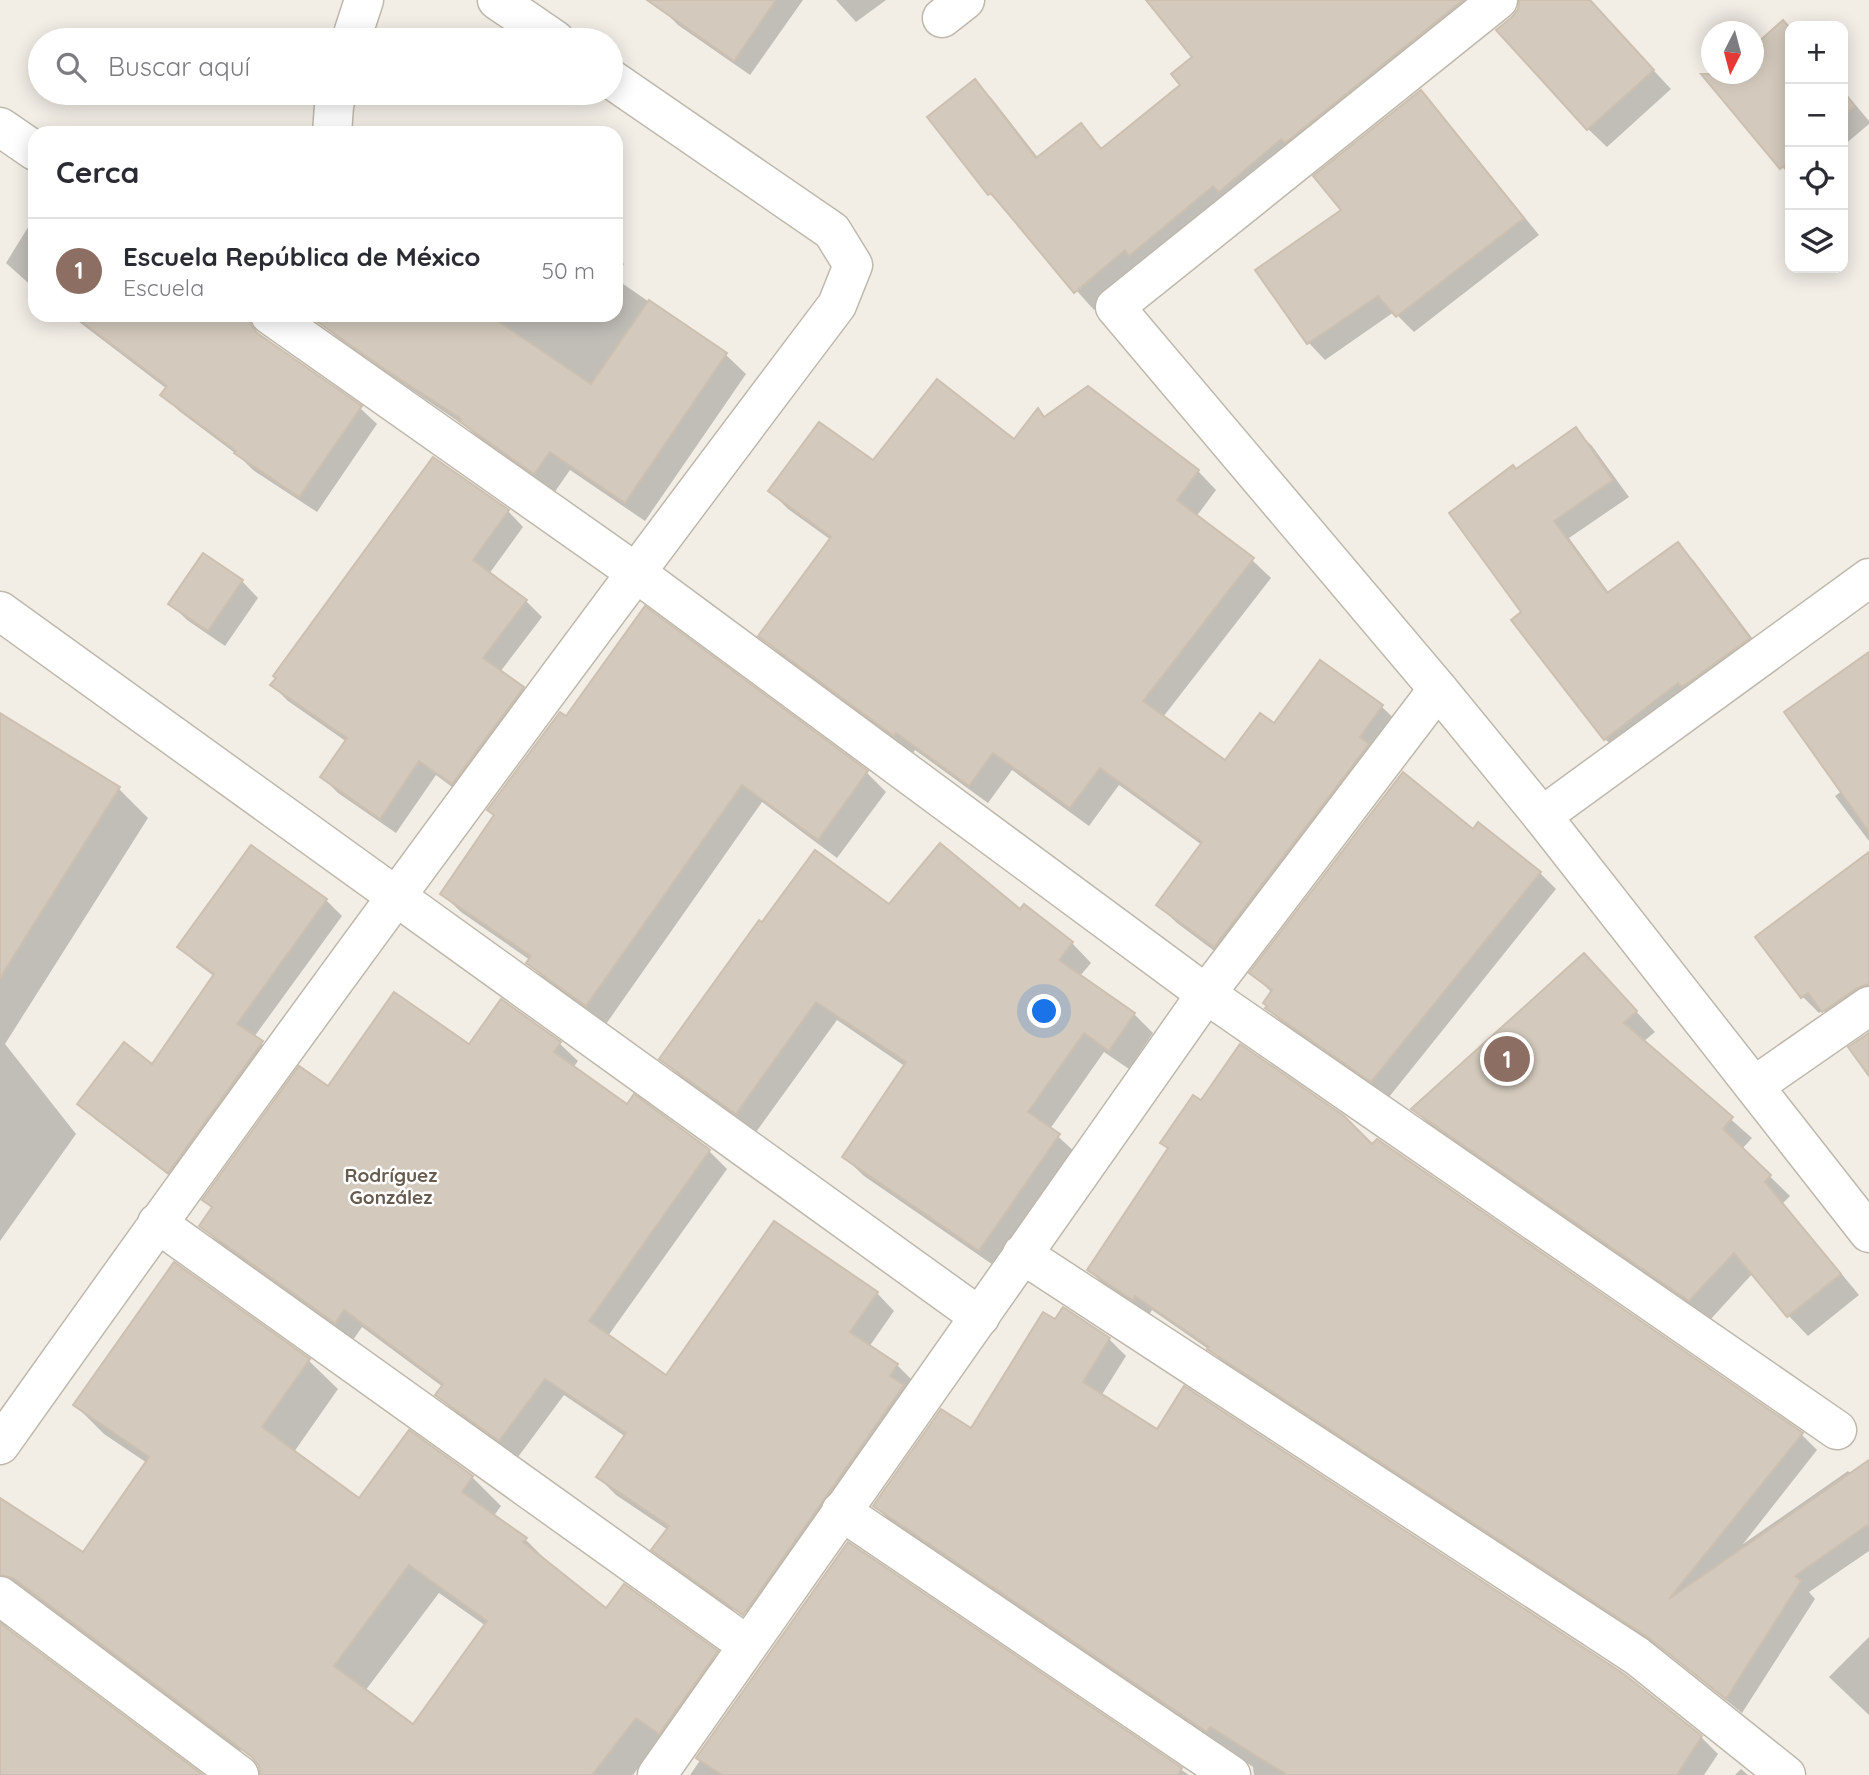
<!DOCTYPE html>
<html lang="es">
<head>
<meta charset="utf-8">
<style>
  body { margin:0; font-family:Quicksand,sans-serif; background:#f2f2f3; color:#2b2b33 }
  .controls { position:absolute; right:21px; top:21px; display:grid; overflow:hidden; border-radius:14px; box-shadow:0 4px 18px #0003 }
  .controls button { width:63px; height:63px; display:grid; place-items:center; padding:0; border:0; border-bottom:2px solid #e1e1e2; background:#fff; color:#2b2b33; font:35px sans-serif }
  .compass { position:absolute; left:1701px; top:21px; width:63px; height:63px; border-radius:50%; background:#fff; box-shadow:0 4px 18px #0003; rotate:186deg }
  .you { position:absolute; left:1045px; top:1012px; width:24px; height:24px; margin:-18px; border:5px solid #fff; border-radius:50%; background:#1a73e8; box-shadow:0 0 0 10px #1a73e833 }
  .badge { display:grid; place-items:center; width:46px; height:46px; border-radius:50%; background:#111827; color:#fff; font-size:23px; font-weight:700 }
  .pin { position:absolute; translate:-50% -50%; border:4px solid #fff; box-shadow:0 2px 7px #0006 }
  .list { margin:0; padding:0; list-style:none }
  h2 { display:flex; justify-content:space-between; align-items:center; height:91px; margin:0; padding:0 28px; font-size:30px }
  h2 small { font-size:23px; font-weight:400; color:#7c7c81 }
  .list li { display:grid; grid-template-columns:46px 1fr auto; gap:21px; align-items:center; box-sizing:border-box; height:105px; padding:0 28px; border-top:2px solid #e1e1e2 }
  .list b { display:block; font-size:26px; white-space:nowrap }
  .list p { margin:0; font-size:23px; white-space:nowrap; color:#7c7c81 }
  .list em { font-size:23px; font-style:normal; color:#7c7c81 }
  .icon { flex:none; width:38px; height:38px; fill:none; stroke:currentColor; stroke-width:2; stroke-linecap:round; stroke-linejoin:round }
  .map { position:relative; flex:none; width:1869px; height:1775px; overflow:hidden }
  .search { position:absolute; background:#fff; box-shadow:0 4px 18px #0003; left:28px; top:28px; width:595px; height:77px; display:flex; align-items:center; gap:18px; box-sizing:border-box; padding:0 24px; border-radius:38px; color:#7c7c81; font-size:26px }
  .panel { position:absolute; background:#fff; box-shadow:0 4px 18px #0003; left:28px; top:126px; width:595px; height:196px; border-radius:21px }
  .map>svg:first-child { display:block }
  .shadow { fill:#0003; fill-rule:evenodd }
  .building { fill:#d3c9bc; stroke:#cdc0b0; stroke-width:2; fill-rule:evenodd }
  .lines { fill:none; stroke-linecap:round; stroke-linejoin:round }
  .minor-casing { stroke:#bfb8ac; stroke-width:41 }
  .minor { stroke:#fff; stroke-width:38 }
  .labels { text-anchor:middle; stroke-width:5; stroke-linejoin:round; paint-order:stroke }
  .neighbourhood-label { font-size:19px; font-weight:bold; fill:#665b4e; stroke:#fff }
</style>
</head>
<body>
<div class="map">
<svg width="1869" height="1775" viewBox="0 0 1869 1775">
  <rect width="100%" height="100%" fill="#f2eee6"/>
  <g class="shadow">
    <path d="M 668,0 L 803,0 L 750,75 L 678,25 L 662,9 Z"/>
    <path d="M 836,0 L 886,0 L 856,22 Z"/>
    <path d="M 1156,0 L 1506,0 L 1144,268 L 1094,310 L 990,194 L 929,117 L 975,81 L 993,100 L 1039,159 L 1080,126 L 1103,149 L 1182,85 L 1194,57 Z"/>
    <path d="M 1521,0 L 1588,0 L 1671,89 L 1607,147 L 1588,129 L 1513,18 L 1520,9 Z"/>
    <path d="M 1783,23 L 1790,30 L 1790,176 L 1711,84 L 1723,74 L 1754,74 L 1754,48 Z"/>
    <path d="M 1843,90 L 1869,121 L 1869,124 L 1843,146 Z"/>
    <path d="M 1421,92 L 1437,109 L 1539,235 L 1414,332 L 1394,312 L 1325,360 L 1309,343 L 1257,270 L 1344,210 Z"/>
    <path d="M 35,216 L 35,289 L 6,263 Z"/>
    <path d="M 616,256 L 624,264 L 616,276 Z"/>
    <path d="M 616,279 L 726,355 L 746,374 L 645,521 L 570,470 L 554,493 L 481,441 L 468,428 L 344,344 L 324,325 L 332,315 L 616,315 Z"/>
    <path d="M 70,315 L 188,315 L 360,408 L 377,424 L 317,512 L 253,470 L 239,456 L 179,411 L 163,395 L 167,389 Z"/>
    <path d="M 1045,418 L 1198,471 L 1216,490 L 1196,517 L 1252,560 L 1271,578 L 1163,717 L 1225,762 L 1274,725 L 1321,662 L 1382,707 L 1401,725 L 1233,965 L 1177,923 L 1158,905 L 1202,845 L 1119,785 L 1089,826 L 1012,770 L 988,803 L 915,750 L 913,753 L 779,654 L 761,636 L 831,540 L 788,509 L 770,491 L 874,462 L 1015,442 Z"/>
    <path d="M 1575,429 L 1592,446 L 1629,497 L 1569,538 L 1609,593 L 1677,544 L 1694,561 L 1765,655 L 1622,755 L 1605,739 L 1524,612 L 1516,471 Z"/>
    <path d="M 508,511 L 523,527 L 489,574 L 526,601 L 542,617 L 500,672 L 523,688 L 538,704 L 468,799 L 436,775 L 396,833 L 338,793 L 322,777 L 347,742 L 288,701 L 272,685 Z"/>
    <path d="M 242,581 L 258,598 L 225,646 L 187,620 L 171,604 Z"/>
    <path d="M 645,609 L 867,773 L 886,792 L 837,858 L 762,802 L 606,1024 L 547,982 L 528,963 L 530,960 L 461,912 L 442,894 Z"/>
    <path d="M 1869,655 L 1869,841 L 1835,796 L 1842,791 Z"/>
    <path d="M 0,715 L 119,789 L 148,818 L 5,1044 L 76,1134 L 0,1241 Z"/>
    <path d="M 1473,831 L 1540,873 L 1556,889 L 1389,1097 L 1284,1025 L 1268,1008 L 1272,993 L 1252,973 Z"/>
    <path d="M 1869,855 L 1869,1007 L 1840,1027 L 1823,1010 L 1819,1013 L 1803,997 L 1757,937 Z"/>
    <path d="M 326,900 L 342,916 L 254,1037 L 278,1058 L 184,1187 L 95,1119 L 80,1103 L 152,1066 L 215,977 L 195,962 L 179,947 Z"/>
    <path d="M 889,907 L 1020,912 L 1072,943 L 1091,963 L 1080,976 L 1134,1014 L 1153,1033 L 1129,1069 L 1104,1052 L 1050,1129 L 1078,1155 L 999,1269 L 864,1176 L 844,1157 L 906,1067 L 837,1020 L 756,1132 L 681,1078 L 662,1059 Z"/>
    <path d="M 1603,975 L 1655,1032 L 1643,1042 L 1752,1138 L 1742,1149 L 1790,1196 L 1783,1203 L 1859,1295 L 1808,1336 L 1789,1316 L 1753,1273 L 1710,1320 L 1433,1128 L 1413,1109 Z"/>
    <path d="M 501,1001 L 560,1044 L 578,1061 L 573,1068 L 628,1106 L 634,1097 L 709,1151 L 727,1169 L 608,1336 L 667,1377 L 877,1293 L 894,1311 L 869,1347 L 897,1365 L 915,1383 L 765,1625 L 737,1605 L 732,1611 L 671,1567 L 653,1549 L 668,1530 L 616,1495 L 598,1477 L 626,1437 L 564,1395 L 518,1457 L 455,1412 L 437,1395 L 443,1387 L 362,1327 L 353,1340 L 219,1243 L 201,1226 L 329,1088 L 469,1047 Z"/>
    <path d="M 1202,1102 L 1372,1146 L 1801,1434 L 1817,1450 L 1743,1544 L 1848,1471 L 1869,1489 L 1869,1551 L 1809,1592 L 1815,1599 L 1742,1713 L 1667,1653 L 1225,1365 L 1214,1353 L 1152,1310 L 1149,1315 L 1105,1286 L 1089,1270 L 1169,1149 L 1162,1142 Z"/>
    <path d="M 1056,1322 L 1109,1339 L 1126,1356 L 1101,1396 L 1158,1432 L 1701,1737 L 1718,1754 L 1704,1775 L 1254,1775 L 1253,1767 L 892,1523 L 875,1506 L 971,1430 Z"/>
    <path d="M 309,1361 L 338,1389 L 294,1452 L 359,1500 L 472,1477 L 501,1506 L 493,1517 L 525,1539 L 554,1568 L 606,1611 L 687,1631 L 716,1660 L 633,1775 L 277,1775 L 242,1749 L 239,1753 L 7,1624 L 8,1631 L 195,1775 L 0,1775 L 0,1512 L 83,1555 L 147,1463 L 104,1434 L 75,1405 ZM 439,1593 L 486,1626 L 414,1727 L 365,1691 Z"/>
    <path d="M 848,1544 L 1189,1775 L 690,1775 Z"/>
    <path d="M 1869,1637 L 1869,1715 L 1829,1677 Z"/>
    <path d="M 1741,1769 L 1748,1775 L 1735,1775 Z"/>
  </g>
  <g class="building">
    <path d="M 647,0 L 776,0 L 734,61 Z"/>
    <path d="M 1146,0 L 1463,0 L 1285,143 L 1281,139 L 1219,192 L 1213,186 L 1129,256 L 1125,250 L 1074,293 L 991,193 L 988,195 L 927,117 L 975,79 L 1036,158 L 1081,123 L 1101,149 L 1180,85 L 1171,74 L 1192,57 Z"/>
    <path d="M 1519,0 L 1590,0 L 1654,70 L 1587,130 L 1496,30 L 1512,17 L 1518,9 Z"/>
    <path d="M 1783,20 L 1790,28 L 1790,160 L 1780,169 L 1701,74 L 1754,74 L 1754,46 Z"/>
    <path d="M 1421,90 L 1524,218 L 1396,317 L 1378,296 L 1307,344 L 1255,270 L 1341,210 L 1313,176 Z"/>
    <path d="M 1843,91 L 1855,106 L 1843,116 Z"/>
    <path d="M 649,300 L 727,353 L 625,503 L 550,452 L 534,474 L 459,421 L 461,419 L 386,370 L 308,315 L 489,315 L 591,384 Z"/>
    <path d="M 73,315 L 248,315 L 251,325 L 257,333 L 362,406 L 299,497 L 234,453 L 236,451 L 160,395 L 167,386 Z"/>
    <path d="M 937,379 L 1014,439 L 1038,408 L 1044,417 L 1088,386 L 1199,470 L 1177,500 L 1254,558 L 1143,701 L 1225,760 L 1260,713 L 1274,723 L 1320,660 L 1383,705 L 1360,737 L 1369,744 L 1214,947 L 1156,905 L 1202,842 L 1100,768 L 1070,808 L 993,753 L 969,786 L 896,733 L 894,736 L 758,636 L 831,537 L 768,491 L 819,422 L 873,460 Z"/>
    <path d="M 1576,427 L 1613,480 L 1554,521 L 1607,593 L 1678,542 L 1750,638 L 1682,687 L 1678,683 L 1604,740 L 1511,620 L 1521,612 L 1449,513 L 1513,465 L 1516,469 Z"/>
    <path d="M 433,457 L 509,510 L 473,560 L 527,600 L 483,658 L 524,687 L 452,784 L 419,761 L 380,819 L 320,777 L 347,738 L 270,685 L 276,678 L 273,676 Z"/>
    <path d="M 203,553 L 243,580 L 208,631 L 168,604 Z"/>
    <path d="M 645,606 L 868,771 L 818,840 L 742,785 L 586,1006 L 526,963 L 531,956 L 440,894 L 494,815 L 487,810 L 560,712 L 566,716 Z"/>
    <path d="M 1869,652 L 1869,832 L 1784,712 Z"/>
    <path d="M 0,713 L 120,787 L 0,978 Z"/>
    <path d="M 1403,772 L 1473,829 L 1478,822 L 1541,872 L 1371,1082 L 1265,1008 L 1267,1006 L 1263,1003 L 1272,990 L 1249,973 Z"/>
    <path d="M 940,843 L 1020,909 L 1024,904 L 1073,942 L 1059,960 L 1135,1013 L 1109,1051 L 1084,1033 L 1028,1112 L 1060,1134 L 979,1251 L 842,1157 L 906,1062 L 816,1002 L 736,1114 L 659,1059 L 759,920 L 762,922 L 815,850 L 889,904 Z"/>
    <path d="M 251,845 L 327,899 L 237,1024 L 263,1041 L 168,1173 L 77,1104 L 124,1042 L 152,1064 L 214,974 L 177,947 Z"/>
    <path d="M 1869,852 L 1869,984 L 1857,988 L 1822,1012 L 1808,993 L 1801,998 L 1755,937 Z"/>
    <path d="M 1584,953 L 1637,1011 L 1624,1023 L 1733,1117 L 1723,1129 L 1771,1175 L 1765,1182 L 1841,1274 L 1787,1317 L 1734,1253 L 1689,1301 L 1411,1109 Z"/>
    <path d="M 394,992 L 469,1044 L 501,999 L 561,1042 L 554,1052 L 627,1104 L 634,1094 L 710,1150 L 589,1321 L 666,1375 L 774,1221 L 878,1292 L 850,1332 L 898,1364 L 890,1376 L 904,1385 L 743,1615 L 651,1550 L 669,1526 L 596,1477 L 626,1433 L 545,1379 L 499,1441 L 435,1395 L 443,1384 L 344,1310 L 335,1323 L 199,1226 L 212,1207 L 202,1200 L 299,1066 L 328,1086 Z"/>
    <path d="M 1869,1033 L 1869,1076 L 1848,1047 Z"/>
    <path d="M 1240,1044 L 1344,1116 L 1372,1144 L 1377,1139 L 1803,1433 L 1669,1599 L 1869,1460 L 1869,1524 L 1795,1576 L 1801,1581 L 1726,1699 L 1649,1638 L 1207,1349 L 1209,1347 L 1135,1296 L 1133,1300 L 1087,1270 L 1168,1148 L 1160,1143 L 1193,1095 L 1201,1100 Z"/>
    <path d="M 174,1262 L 310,1359 L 262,1427 L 359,1498 L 409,1430 L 473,1476 L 462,1492 L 527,1538 L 523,1542 L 606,1608 L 624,1584 L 718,1651 L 659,1734 L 636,1718 L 592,1775 L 260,1775 L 259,1766 L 252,1757 L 13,1578 L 0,1575 L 0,1498 L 83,1552 L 149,1457 L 73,1405 ZM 409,1565 L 487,1621 L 413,1724 L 334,1666 Z"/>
    <path d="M 1063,1307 L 1110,1338 L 1083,1382 L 1157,1429 L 1184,1386 L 1624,1674 L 1702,1736 L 1677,1775 L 1287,1775 L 1210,1727 L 1207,1732 L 873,1506 L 941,1409 L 971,1428 L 1043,1312 L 1055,1319 Z"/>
    <path d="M 848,1542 L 1182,1768 L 1178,1775 L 722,1775 L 696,1758 Z"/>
    <path d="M 0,1623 L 203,1775 L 0,1775 Z"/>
  </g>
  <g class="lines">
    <defs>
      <g id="minor">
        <path d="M 497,0 L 555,40"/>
        <path d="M 1498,0 L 1115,307 L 1438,689 L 1542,816 L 1869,1233"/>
        <path d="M 942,18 L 965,0"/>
        <path d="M 351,40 L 364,0"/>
        <path d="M 0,127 L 35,151"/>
        <path d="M 332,133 L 334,106 L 337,93"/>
        <path d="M 270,315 L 635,572 L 1206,994 L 1837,1430"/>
        <path d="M 0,611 L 980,1317"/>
        <path d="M 1542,816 L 1869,578"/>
        <path d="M 1754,1086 L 1869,1006"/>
        <path d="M 157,1223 L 747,1645"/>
        <path d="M 1022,1254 L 1637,1656 L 1786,1775"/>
        <path d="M 0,1445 C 273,1060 553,681 837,305 L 853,265 L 832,231 L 611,79"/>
        <path d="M 841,1511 L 1231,1775"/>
        <path d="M 0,1596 L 239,1775"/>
        <path d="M 657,1775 L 1206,994 L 1438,689"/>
      </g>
    </defs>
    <use href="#minor" class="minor-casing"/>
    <use href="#minor" class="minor"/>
  </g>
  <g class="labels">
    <g class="neighbourhood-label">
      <text x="391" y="1182">Rodríguez<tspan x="391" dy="22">González</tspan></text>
    </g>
  </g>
</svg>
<div class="controls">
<button>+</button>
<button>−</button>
<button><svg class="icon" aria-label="locate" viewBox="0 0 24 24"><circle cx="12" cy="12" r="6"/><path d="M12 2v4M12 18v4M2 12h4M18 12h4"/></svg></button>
<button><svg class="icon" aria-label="layers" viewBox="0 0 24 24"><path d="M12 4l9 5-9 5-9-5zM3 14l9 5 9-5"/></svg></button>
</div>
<svg class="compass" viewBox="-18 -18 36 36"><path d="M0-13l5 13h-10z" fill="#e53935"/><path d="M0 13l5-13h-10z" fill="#7c7c81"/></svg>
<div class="you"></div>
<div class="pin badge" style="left:1507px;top:1059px;background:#8d6e63">1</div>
<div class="search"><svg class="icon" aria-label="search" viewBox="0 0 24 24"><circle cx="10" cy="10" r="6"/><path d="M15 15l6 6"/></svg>Buscar aquí</div>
<section class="panel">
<h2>Cerca<small></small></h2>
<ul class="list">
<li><span class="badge" style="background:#8d6e63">1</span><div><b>Escuela República de México</b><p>Escuela</p></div><em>50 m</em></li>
</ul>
</section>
</div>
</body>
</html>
